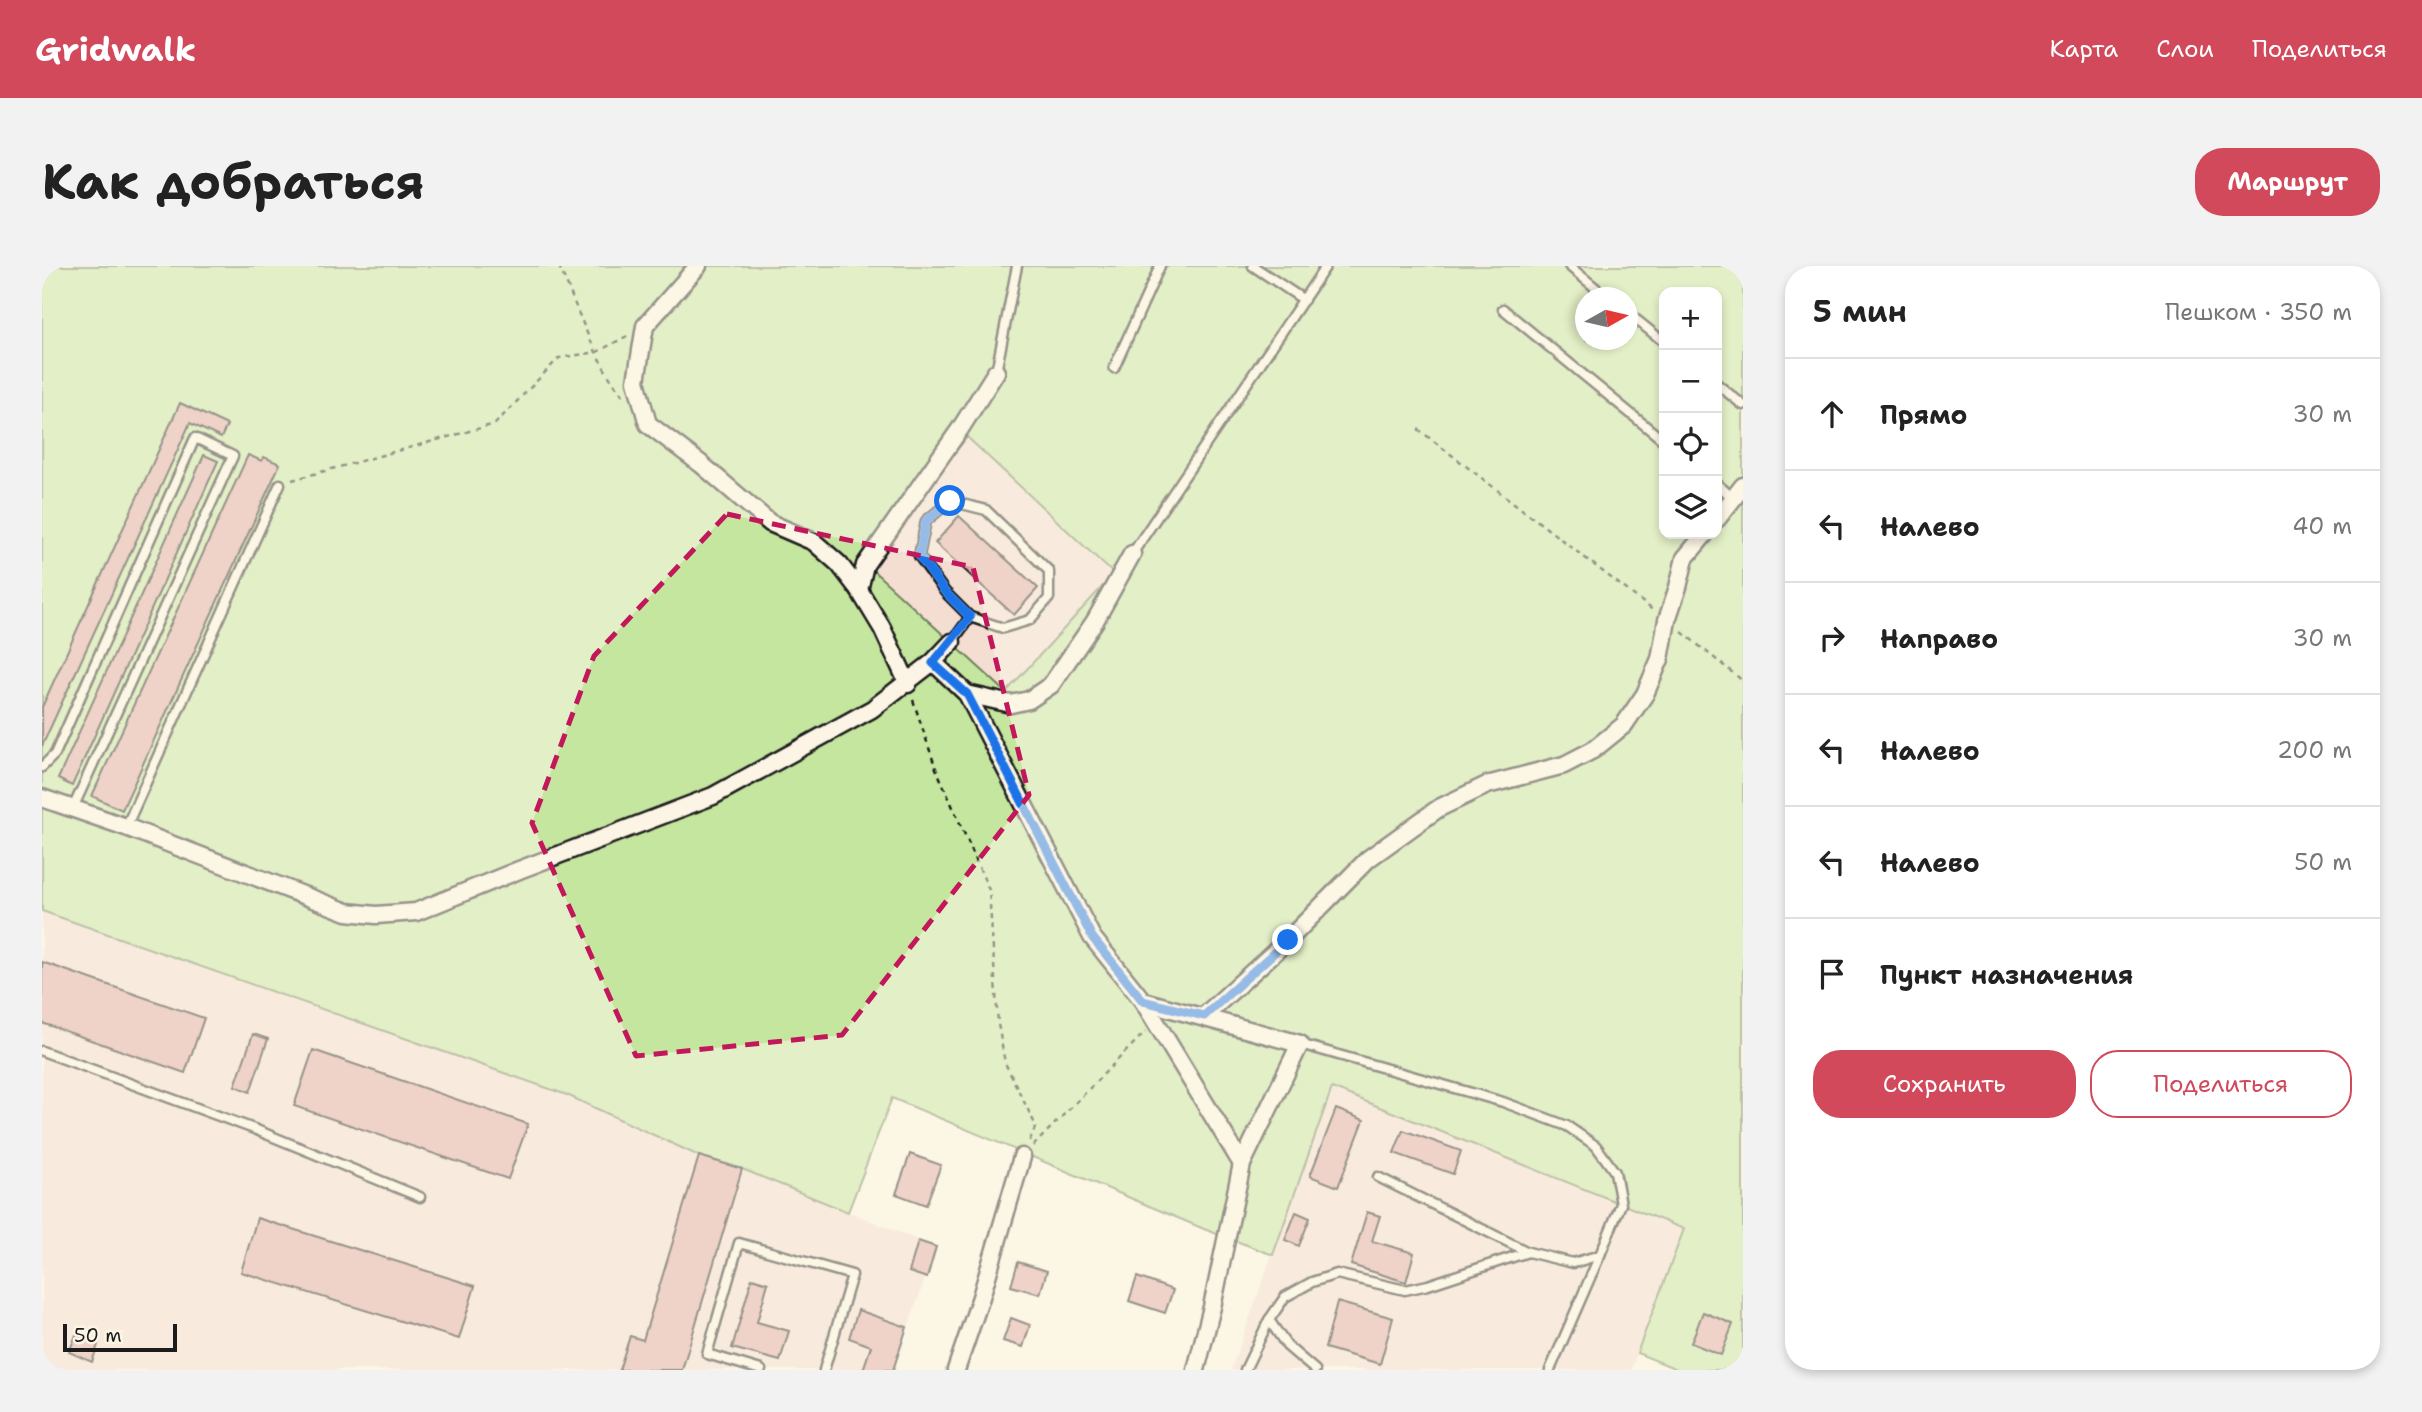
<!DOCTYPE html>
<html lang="ru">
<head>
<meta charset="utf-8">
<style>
  body { margin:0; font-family:"Shantell Sans",sans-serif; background:#f2f2f2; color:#222 }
  .controls { position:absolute; right:21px; top:21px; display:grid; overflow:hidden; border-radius:14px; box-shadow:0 4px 10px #0003 }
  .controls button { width:63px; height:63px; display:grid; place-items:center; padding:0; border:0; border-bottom:2px solid #e0e0e0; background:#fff; color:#222; font:35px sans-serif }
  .compass { position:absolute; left:1533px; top:21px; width:63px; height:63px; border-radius:50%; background:#fff; box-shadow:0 4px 10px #0003; rotate:82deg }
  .scale { position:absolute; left:21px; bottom:18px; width:114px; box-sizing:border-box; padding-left:7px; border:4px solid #1c1c1c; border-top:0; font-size:19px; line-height:24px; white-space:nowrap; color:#1c1c1c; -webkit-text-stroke:5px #fcf5e5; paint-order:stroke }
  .stop { position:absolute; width:21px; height:21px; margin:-16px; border:5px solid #1a73e8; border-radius:50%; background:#fff }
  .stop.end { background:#1a73e8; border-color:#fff; box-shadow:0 2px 7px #0008 }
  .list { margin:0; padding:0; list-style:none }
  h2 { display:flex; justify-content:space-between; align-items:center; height:91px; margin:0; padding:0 28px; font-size:30px }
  h2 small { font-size:23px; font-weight:400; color:#767676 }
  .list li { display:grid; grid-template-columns:46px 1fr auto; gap:21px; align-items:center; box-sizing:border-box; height:112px; padding:0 28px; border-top:2px solid #e0e0e0 }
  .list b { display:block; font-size:26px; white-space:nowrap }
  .list em { font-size:23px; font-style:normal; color:#767676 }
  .actions { display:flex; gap:14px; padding:21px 28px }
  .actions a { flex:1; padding:16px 0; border:2px solid #d1495b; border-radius:28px; text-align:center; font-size:24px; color:#d1495b }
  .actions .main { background:#d1495b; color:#fff }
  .icon { flex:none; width:38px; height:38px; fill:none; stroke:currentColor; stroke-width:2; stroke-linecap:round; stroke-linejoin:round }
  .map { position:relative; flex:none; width:1701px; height:1104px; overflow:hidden; border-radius:28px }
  header { display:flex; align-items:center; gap:42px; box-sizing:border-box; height:98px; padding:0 35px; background:#d1495b; color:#fff }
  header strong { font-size:33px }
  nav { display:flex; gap:38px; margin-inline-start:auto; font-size:24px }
  .intro { display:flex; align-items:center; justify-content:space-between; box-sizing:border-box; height:168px; padding:0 42px }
  h1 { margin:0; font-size:49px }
  .button { padding:18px 32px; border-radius:28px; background:#d1495b; color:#fff; font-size:24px; font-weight:700 }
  main { display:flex; gap:42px; padding:0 42px }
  aside { flex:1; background:#fff; border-radius:28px; box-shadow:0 4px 10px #0003 }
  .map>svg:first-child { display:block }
  .built { fill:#f4ded2 }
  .green { fill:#c5e69f; stroke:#70815e; stroke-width:2; fill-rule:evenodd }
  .building { fill:#e1a7a4; stroke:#1c1c1c; stroke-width:2 }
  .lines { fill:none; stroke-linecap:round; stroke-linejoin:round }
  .service-casing { stroke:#1c1c1c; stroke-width:13 }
  .minor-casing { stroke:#1c1c1c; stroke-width:21 }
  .path { stroke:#1c1c1c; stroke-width:2.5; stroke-dasharray:5 5; stroke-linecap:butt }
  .service { stroke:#fcf5e5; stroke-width:8 }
  .minor { stroke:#fcf5e5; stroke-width:16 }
  .route { stroke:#1a73e8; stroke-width:9 }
  .marked { fill:none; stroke:#c2185b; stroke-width:5; stroke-dasharray:14 9; stroke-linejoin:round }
</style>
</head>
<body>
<header>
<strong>Gridwalk</strong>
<nav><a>Карта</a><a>Слои</a><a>Поделиться</a></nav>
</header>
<div class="intro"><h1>Как добраться</h1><a class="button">Маршрут</a></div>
<main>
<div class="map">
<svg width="1701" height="1104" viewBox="0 0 1701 1104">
  <rect width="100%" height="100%" fill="#fcf5e5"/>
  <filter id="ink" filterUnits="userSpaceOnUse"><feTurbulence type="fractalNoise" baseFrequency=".0143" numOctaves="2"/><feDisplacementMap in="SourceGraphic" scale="14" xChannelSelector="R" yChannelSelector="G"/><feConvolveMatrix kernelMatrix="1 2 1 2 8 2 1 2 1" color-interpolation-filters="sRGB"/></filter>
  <g filter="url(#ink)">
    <g class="built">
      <path d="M 925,170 L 1072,309 L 964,426 L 826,300 Z"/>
      <path d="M 0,645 L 525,829 L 657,890 L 700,903 L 894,981 L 851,1104 L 0,1104 Z"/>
      <path d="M 1289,822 L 1642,963 L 1589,1104 L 1189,1104 Z"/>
    </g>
    <path class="green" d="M 0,0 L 1701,0 L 1701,1104 L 1637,1104 L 1595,1087 L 1642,963 L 1290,822 L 1231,989 L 1162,963 L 850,832 L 806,946 L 700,903 L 657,890 L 525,829 L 0,645 ZM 1622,26 L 1675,26 L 1675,268 L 1622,268 ZM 1544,32 L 1586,32 L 1586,74 L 1544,74 ZM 925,171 L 1072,308 L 964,426 L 826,300 Z"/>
    <g class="building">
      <path d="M 138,137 L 185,159 L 179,172 L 148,157 L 0,480 L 0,441 Z"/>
      <path d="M 162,189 L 176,195 L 30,520 L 16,513 Z"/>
      <path d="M 206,189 L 220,195 L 222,191 L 238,198 L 80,544 L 50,530 Z"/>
      <path d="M 917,250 L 996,322 L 972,349 L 893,277 Z"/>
      <path d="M 0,696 L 162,752 L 143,807 L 0,757 Z"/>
      <path d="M 211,768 L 226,773 L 208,826 L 193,820 Z"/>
      <path d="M 271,784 L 486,858 L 466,913 L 252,840 Z"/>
      <path d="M 1294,843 L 1322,854 L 1296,921 L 1268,910 Z"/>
      <path d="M 1361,864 L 1419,885 L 1411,908 L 1352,887 Z"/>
      <path d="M 868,888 L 899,899 L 884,939 L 854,928 Z"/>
      <path d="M 657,890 L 700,903 L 640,1104 L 577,1104 L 588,1070 L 601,1074 Z"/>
      <path d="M 1254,946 L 1268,952 L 1257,980 L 1243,974 Z"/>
      <path d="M 1325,946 L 1338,950 L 1330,975 L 1372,987 L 1364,1016 L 1309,999 Z"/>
      <path d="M 215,952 L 433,1020 L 417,1073 L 199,1006 Z"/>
      <path d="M 876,975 L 894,981 L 885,1012 L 867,1006 Z"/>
      <path d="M 976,996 L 1005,1005 L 998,1028 L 969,1020 Z"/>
      <path d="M 1095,1011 L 1131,1024 L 1123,1047 L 1087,1035 Z"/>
      <path d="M 710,1012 L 726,1017 L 715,1056 L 747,1065 L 738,1095 L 690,1082 Z"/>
      <path d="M 1295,1036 L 1351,1052 L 1338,1098 L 1283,1082 Z"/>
      <path d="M 816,1044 L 865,1061 L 851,1104 L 821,1104 L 829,1080 L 807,1072 Z"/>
      <path d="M 1661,1046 L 1691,1058 L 1679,1089 L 1649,1077 Z"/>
      <path d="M 969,1052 L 988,1059 L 981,1081 L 961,1075 Z"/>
      <path d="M 34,1069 L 56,1079 L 50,1096 L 27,1086 Z"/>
    </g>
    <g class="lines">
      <defs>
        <g id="service">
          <path d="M 1211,0 L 1262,34"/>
          <path d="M 1527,0 L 1566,32"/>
          <path d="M 1461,43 L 1622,175"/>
          <path d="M 1586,47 L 1622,76"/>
          <path d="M 1072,102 L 1118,0"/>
          <path d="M 954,106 L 975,0"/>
          <path d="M 1675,118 L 1701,139"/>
          <path d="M 1675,218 L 1691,232"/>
          <path d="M 908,235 L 944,244 L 1007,305 L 1007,332 L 988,354 L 961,362 L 928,351 L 903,326 L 877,290 L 884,255 Z"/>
          <path d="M 1090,288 L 1284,0"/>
          <path d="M 910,376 L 928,351"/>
          <path d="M 0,501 L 13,488 L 153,172 L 191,190 L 31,542"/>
          <path d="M 84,561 L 238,218"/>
          <path d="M 1258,778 L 1461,836 L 1525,860 L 1554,880 L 1573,906 L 1579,938 L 1558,989 L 1531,997 L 1486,986 L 1336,911"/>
          <path d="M 0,785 L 212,863 L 378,931"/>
          <path d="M 719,1104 L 665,1088 L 697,977 L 810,1009 L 782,1104"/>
          <path d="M 1203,1104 L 1227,1054"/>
          <path d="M 1273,1104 L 1245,1080 L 1227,1054 L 1243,1031 L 1270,1016 L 1295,1008 L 1363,1024 L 1386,1019 L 1486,986"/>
          <path d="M 1508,1104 L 1558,989"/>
        </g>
        <g id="minor">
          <path d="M 656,0 L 603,60 L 594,115 L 606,158 L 659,198 L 728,257 L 772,276 L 797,298 L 817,324"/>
          <path d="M 1675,253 L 1701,220"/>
          <path d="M 891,396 L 910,376"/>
          <path d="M 866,418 L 840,362 L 817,324 L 823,299 L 918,163 L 954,106"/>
          <path d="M 925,428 L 969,438 L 987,434 L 1009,419 L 1053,355 L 1090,288"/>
          <path d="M 0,532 L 84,561 L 305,646 L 334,649 L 374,646 L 477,604 L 671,530 L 830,443 L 891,396 L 925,428 L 1050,671 L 1101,735 L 1258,778 L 1200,898 L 1170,1041 L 1154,1104"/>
          <path d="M 1101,735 L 1200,898"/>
          <path d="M 1162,750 L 1246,674 L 1326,593 L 1397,542 L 1445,519 L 1522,499 L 1551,484 L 1582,459 L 1603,428 L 1618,393 L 1625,354 L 1636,321 L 1643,292 L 1663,268"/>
          <path d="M 914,1104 L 939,1031 L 980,891"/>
        </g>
      </defs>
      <use href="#service" class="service-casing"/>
      <use href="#minor" class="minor-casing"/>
      <g class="path">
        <path d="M 517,0 C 534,38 554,99 581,129"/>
        <path d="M 1376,163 L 1612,345"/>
        <path d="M 250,214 L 453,158 L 517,92 L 555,86 L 585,70"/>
        <path d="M 1640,366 L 1701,415"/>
        <path d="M 871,434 L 893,500 L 947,624 L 956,758 L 963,797 L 994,860 L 986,878"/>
        <path d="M 991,880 L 1104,765"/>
      </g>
      <use href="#service" class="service"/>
      <use href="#minor" class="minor"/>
    </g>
  </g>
  <g class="lines" filter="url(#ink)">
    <path class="route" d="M 908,235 L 884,255 L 877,290 L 903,326 L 928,351 L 891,397 L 925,428 L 1050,671 L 1101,735 L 1162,750 L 1246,674"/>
  </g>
  <path d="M0 0H1701V1104H0ZM 685,248 L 931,301 L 987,529 L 800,769 L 594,790 L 490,557 L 552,390 Z" fill="#fcf5e5" fill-opacity=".55" fill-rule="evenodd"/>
  <path class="marked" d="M 685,248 L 931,301 L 987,529 L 800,769 L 594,790 L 490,557 L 552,390 Z"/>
</svg>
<div class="controls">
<button>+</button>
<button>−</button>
<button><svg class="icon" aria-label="locate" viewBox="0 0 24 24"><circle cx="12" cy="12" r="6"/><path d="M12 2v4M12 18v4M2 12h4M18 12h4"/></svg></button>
<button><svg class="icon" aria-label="layers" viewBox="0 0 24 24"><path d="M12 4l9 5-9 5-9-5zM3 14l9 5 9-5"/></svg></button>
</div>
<svg class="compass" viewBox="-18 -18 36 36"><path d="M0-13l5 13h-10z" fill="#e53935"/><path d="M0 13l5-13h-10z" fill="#767676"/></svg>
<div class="scale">50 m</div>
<div class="stop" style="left:908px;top:235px"></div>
<div class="stop end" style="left:1246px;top:674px"></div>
</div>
<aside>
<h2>5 мин<small>Пешком · 350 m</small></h2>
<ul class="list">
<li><svg class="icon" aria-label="ahead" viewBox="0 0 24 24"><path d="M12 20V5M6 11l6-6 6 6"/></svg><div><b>Прямо</b></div><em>30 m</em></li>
<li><svg class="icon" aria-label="left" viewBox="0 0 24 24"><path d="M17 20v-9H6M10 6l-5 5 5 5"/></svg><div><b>Налево</b></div><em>40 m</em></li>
<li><svg class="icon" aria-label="right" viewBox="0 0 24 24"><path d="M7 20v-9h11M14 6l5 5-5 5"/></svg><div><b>Направо</b></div><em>30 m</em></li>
<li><svg class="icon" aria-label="left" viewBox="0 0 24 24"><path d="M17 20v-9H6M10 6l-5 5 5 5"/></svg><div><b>Налево</b></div><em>200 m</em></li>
<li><svg class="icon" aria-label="left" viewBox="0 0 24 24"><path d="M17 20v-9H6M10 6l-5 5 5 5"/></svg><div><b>Налево</b></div><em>50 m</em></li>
<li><svg class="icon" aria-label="arrive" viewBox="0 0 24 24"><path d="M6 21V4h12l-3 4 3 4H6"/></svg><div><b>Пункт назначения</b></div></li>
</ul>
<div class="actions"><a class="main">Сохранить</a><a>Поделиться</a></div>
</aside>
</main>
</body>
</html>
